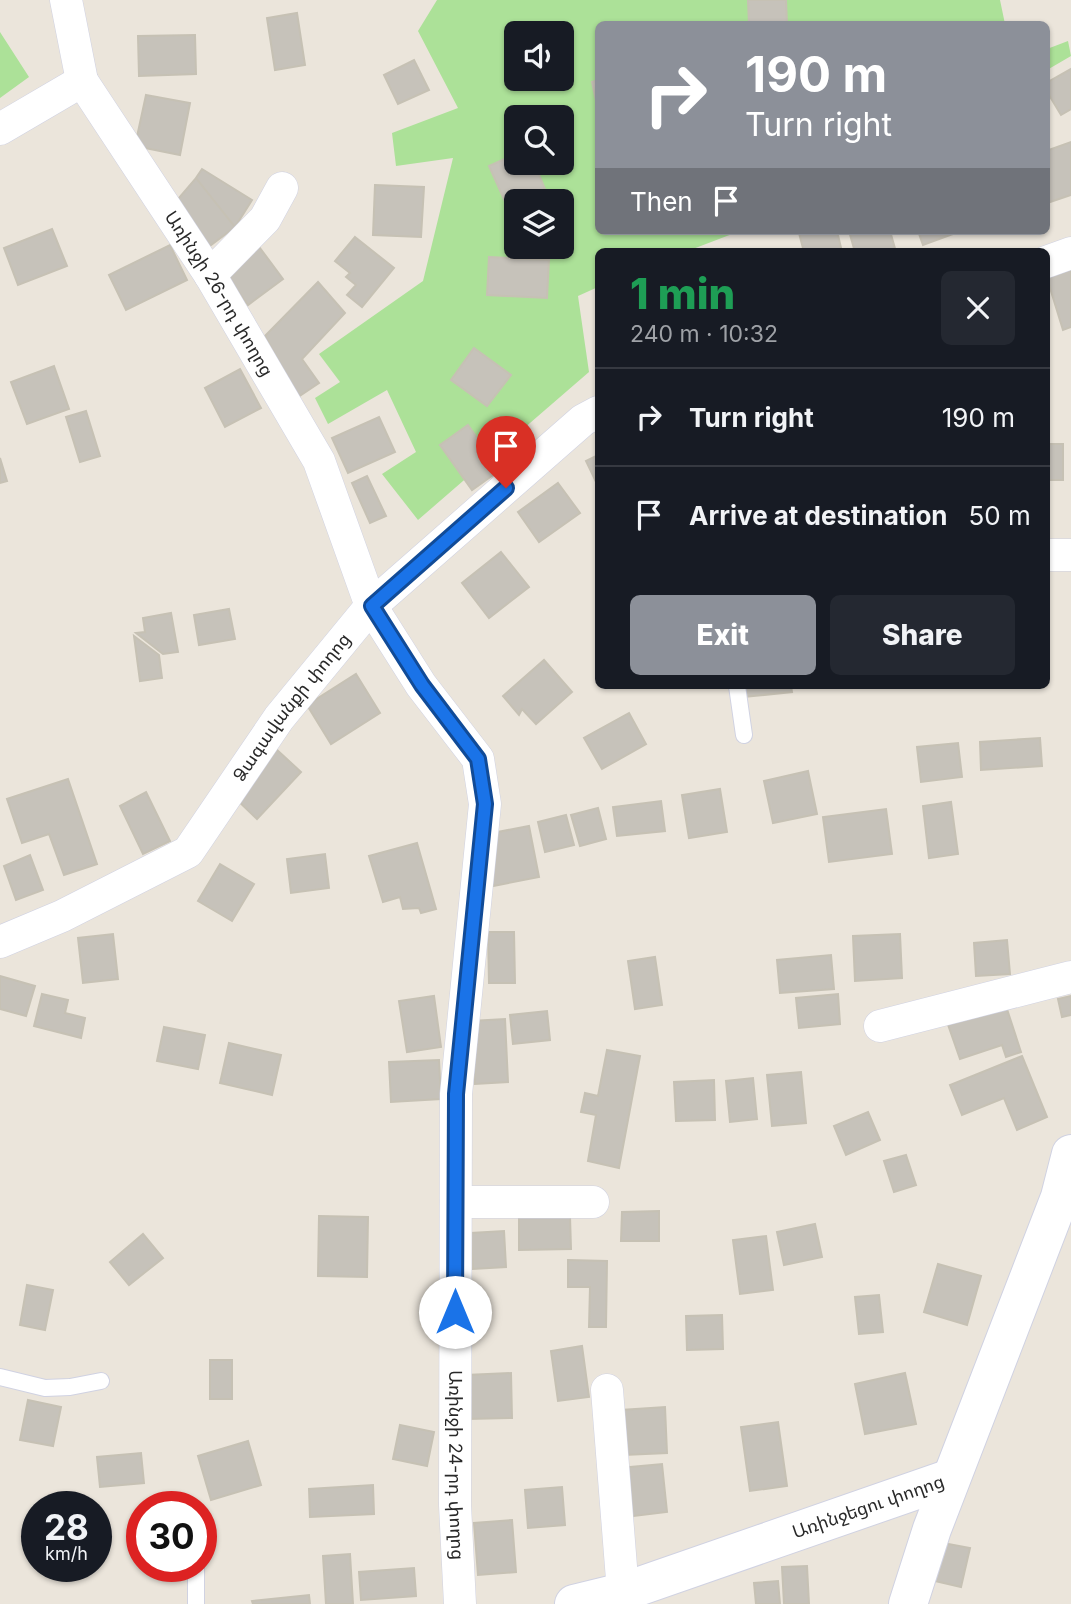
<!DOCTYPE html>
<html lang="en">
<head>
<meta charset="utf-8">
<style>
	:root { --surface:#171b24; --page:#242831; --text:#f1f3f6; --muted:#9ea1a6; --line:#363941; --accent:#8c9099 }
	body { margin:0; font-family:Inter,"Noto Sans Armenian",sans-serif; background:var(--page); color:var(--text); height:100vh; display:flex; flex-direction:column; font-size:26px; white-space:nowrap }
	* { box-sizing:border-box; margin:0 }
	p { font-size:23px; color:var(--muted) }
	.icon { flex:none; width:38px; height:38px; fill:none; stroke:currentColor; stroke-width:2; stroke-linecap:round; stroke-linejoin:round }
	.map { position:relative; flex:1; overflow:hidden }
	.panel { position:absolute; left:595px; top:248px; width:455px; height:441px; display:flex; flex-direction:column; background:var(--surface); border-radius:10px; box-shadow:0 2px 5px #0004 }
	.panel>* { flex:none }
	.hud { position:absolute; left:595px; top:21px; width:455px; height:214px; border-radius:10px; box-shadow:0 2px 5px #0004; background:#8c9099; color:#fff; overflow:hidden }
	.buttons { position:absolute; left:504px; top:21px; display:grid; gap:14px }
	.buttons a { display:grid; place-items:center; width:70px; height:70px; border-radius:10px; background:var(--surface); box-shadow:0 2px 5px #0004; font-size:35px }
	.speed { position:absolute; left:21px; top:1491px; display:flex; gap:14px; font-size:35px; font-weight:700; text-align:center }
	.speed>* { display:grid; place-content:center; width:91px; height:91px; border-radius:50%; background:var(--surface); box-shadow:0 2px 5px #0004; line-height:1 }
	.speed small { font-size:18px; font-weight:400 }
	.speed .limit { border:10px solid #d22; background:#fff; color:#111 }
	.pin { position:absolute; display:grid; place-items:center; width:60px; height:60px; color:#fff; margin:-72px -30px; border-radius:50% 50% 50% 0; rotate:-45deg; box-shadow:0 0 7px #0007 }
	.pin .icon { rotate:45deg }
	.me { position:absolute; width:77px; margin:-38px; rotate:0deg; stroke-linejoin:round; filter:drop-shadow(0 0 5px #0008) }
	.turn { display:flex; align-items:center; gap:24px; height:147px; padding:0 35px; font-size:32px }
	.turn .icon { width:91px; height:91px; stroke-width:2.5 }
	.turn b { display:block; font-size:49px; line-height:60px }
	.then { display:flex; align-items:center; height:66px; padding:0 35px; background:#0003; gap:14px; font-size:26px }
	.round { display:grid; place-items:center; flex:none; width:74px; height:74px; border-radius:10px; background:var(--page) }
	.overview { display:flex; align-items:center; justify-content:space-between; height:119px; padding:0 35px }
	h1 { font-size:42px; font-weight:800; line-height:52px; color:#1e9e55 }
	.primary-button { display:flex; gap:14px; margin-top:auto; padding:14px 35px }
	.primary-button a { flex:1; height:80px; border-radius:10px; background:var(--accent); color:#fff; font-size:28px; font-weight:800; line-height:80px; text-align:center }
	.primary-button a+a { background:var(--page); color:var(--text) }
	ul { padding:0; list-style:none }
	li { display:flex; align-items:center; gap:21px; height:98px; padding:0 35px; border-top:2px solid var(--line) }
	li div { flex:1 }
	li b { display:block; font-size:26px }
	li em { font-style:normal }
	.map>svg:first-child { display:block }
	.green { fill:#ace198; fill-rule:evenodd }
	.building { fill:#c6c2ba; stroke:#c6c1b4; stroke-width:2 }
	.lines { fill:none; stroke-linecap:round; stroke-linejoin:round }
	.lane-casing { stroke:#d0d2e2; stroke-width:18 }
	.street-casing { stroke:#d0d2e2; stroke-width:33 }
	.secondary-casing { stroke:#d0d2e2; stroke-width:40 }
	.lane { stroke:#fff; stroke-width:16 }
	.street { stroke:#fff; stroke-width:32 }
	.secondary { stroke:#fff; stroke-width:38 }
	.route-casing { stroke:#114b97; stroke-width:18 }
	.route { stroke:#1a73e8; stroke-width:12 }
	.labels { text-anchor:middle; stroke-width:6; stroke-linejoin:round; paint-order:stroke }
	.street-label { font-size:18px; fill:#292929; stroke:#fff }
</style>
</head>
<body>
<div class="map">
<svg width="1071" height="1604" viewBox="0 0 1071 1604">
	<rect width="100%" height="100%" fill="#ebe5db"/>
	<!-- green -->
	<path class="green" d="M437 0H1000L1005 24H598V231H740L685 252H598V287L578 296 589 372 418 520 382 474 416 452 387 390 328 424 315 398 340 382 319 354 423 281 453 158 396 166 392 133 458 108 418 31ZM516 33H562V79H516ZM516 117H562V163H516ZM516 201H562V247H516Z
		M0 32 29 77 0 98Z
		M1068 41 1071 56 1047 70V49Z"/>
	<!-- building -->
	<path class="building" d="M748 0H786L787 24H749Z
		M297 13 305 65 275 70 267 18Z
		M195 35 196 74 139 76 138 36Z
		M414 60 429 90 398 104 384 75Z
		M1071 69V109L1061 115 1046 90V83Z
		M598 80V110L592 82Z
		M146 95 190 103 180 155 135 146Z
		M1071 142V195L1047 203 1046 151Z
		M516 154V163H534L545 189 507 206 489 166Z
		M202 169 252 200 235 227 196 178Z
		M196 178 235 227 207 248 178 199Z
		M375 185 424 187 421 237 373 235Z
		M52 229 67 266 18 285 4 248Z
		M809 231H837L842 252H804L799 233Z
		M849 231H890L896 252H855Z
		M918 231H961L923 245Z
		M355 237 394 268 362 307 347 295 356 285 346 277 350 273 335 261Z
		M257 244 283 279 248 305 229 279Z
		M170 245 187 280 126 310 109 275Z
		M489 257 549 260 547 298 487 295Z
		M1071 268V327L1063 330 1046 275Z
		M318 282 345 313 302 359 319 383 298 397 265 336Z
		M474 348 511 375 487 406 451 380Z
		M54 366 69 409 27 424 11 382Z
		M240 369 261 408 225 427 205 388Z
		M86 411 100 456 80 462 66 417Z
		M379 417 395 452 348 473 332 438Z
		M468 425 500 470 472 490 440 445Z
		M1046 444H1063V480H1046Z
		M598 455V486L586 461Z
		M0 458 7 481 0 483Z
		M367 476 386 516 370 523 352 483Z
		M558 483 580 513 539 542 518 512Z
		M501 552 529 587 489 618 462 583Z
		M229 609 235 639 199 645 194 615Z
		M171 613 178 652 163 654 136 633 145 632 143 618Z
		M134 636 159 655 162 678 140 681Z
		M544 660 572 692 536 724 522 709 519 715 503 696Z
		M356 674 380 713 331 744 307 705Z
		M743 686H791L792 692 744 697Z
		M629 713 646 744 602 769 584 738Z
		M1040 738 1042 766 981 770 980 742Z
		M958 743 962 777 921 782 917 747Z
		M276 749 301 772 257 819 232 795Z
		M808 771 817 814 773 823 764 781Z
		M68 779 97 864 64 875 49 834 22 843 7 799Z
		M720 789 727 832 689 838 682 795Z
		M146 792 170 841 143 854 120 806Z
		M661 801 665 831 617 836 613 807Z
		M951 802 958 854 929 858 923 806Z
		M598 808 606 839 580 846 571 815Z
		M886 809 892 854 829 862 823 817Z
		M566 815 574 845 545 852 538 822Z
		M529 826 539 877 493 886 482 835Z
		M417 843 436 909 421 913 419 908 403 909 400 897 383 902 369 856Z
		M325 854 329 888 291 893 287 859Z
		M30 855 43 890 16 900 4 866Z
		M220 864 254 884 232 921 198 901Z
		M488 932H514L515 983H489Z
		M113 934 118 979 83 983 78 938Z
		M900 934 902 978 855 981 853 936Z
		M1007 940 1010 974 976 976 974 943Z
		M831 955 834 989 780 993 777 960Z
		M655 957 662 1005 635 1009 628 961Z
		M0 976 35 986 26 1016 0 1009Z
		M42 994 68 1000 65 1013 85 1018 81 1038 34 1026Z
		M838 994 840 1024 799 1028 796 998Z
		M434 996 441 1047 407 1052 399 1001Z
		M1071 996V1015L1062 1017 1058 999Z
		M1004 1000 1021 1052 1006 1057 1002 1045 960 1059 946 1019Z
		M547 1011 550 1040 513 1044 510 1015Z
		M505 1019 508 1082 475 1084 471 1021Z
		M164 1027 205 1035 198 1069 157 1061Z
		M229 1043 281 1055 272 1095 220 1083Z
		M607 1050 640 1056 619 1168 588 1161 596 1115 581 1112 585 1093 598 1096Z
		M1022 1056 1047 1117 1017 1130 1004 1098 962 1115 950 1085Z
		M439 1060 441 1099 391 1102 389 1062Z
		M801 1072 806 1123 772 1126 767 1075Z
		M753 1078 757 1119 730 1122 726 1081Z
		M714 1080 715 1120 676 1121 674 1082Z
		M868 1112 880 1140 846 1155 834 1126Z
		M906 1155 916 1185 894 1192 884 1161Z
		M659 1211V1241H621L622 1212Z
		M319 1216 368 1217 367 1277 318 1276Z
		M570 1216 571 1249 519 1250V1217Z
		M815 1224 822 1257 784 1265 777 1232Z
		M504 1231 506 1267 473 1269 471 1233Z
		M143 1234 163 1258 129 1285 110 1262Z
		M766 1236 773 1290 740 1294 733 1240Z
		M568 1260 607 1261 606 1327H589L590 1287H568Z
		M938 1264 981 1276 967 1325 924 1312Z
		M27 1285 53 1290 45 1330 20 1325Z
		M879 1295 883 1332 859 1334 855 1297Z
		M722 1315 723 1349 687 1350 686 1316Z
		M582 1346 589 1397 558 1401 551 1351Z
		M210 1360H232V1399H210Z
		M511 1373 512 1418 468 1419 466 1375Z
		M905 1373 916 1424 865 1434 855 1384Z
		M28 1400 61 1407 53 1446 20 1440Z
		M665 1407 667 1453 624 1455 621 1410Z
		M778 1422 787 1486 750 1491 741 1427Z
		M400 1425 434 1432 427 1466 393 1459Z
		M248 1441 261 1485 211 1500 198 1456Z
		M141 1453 144 1483 100 1487 97 1457Z
		M662 1464 667 1512 626 1517 620 1468Z
		M373 1485 374 1514 310 1517 309 1489Z
		M562 1487 565 1525 528 1528 525 1490Z
		M512 1520 516 1572 478 1575 474 1523Z
		M943 1543 970 1548 961 1587 935 1581Z
		M350 1554 353 1604H326L323 1556Z
		M807 1566 809 1604H784L782 1567Z
		M414 1568 416 1596 361 1600 359 1572Z
		M778 1581 780 1604H756L754 1583Z
		M309 1595 310 1604H253L252 1601Z"/>
	<g class="lines">
		<!-- lane casing -->
		<g class="lane-casing">
			<path id="lane" d="M737 686 744 735
				M0 1377 45 1388 70 1387 101 1381
				M196 1604V1566"/>
		</g>
		<!-- street casing -->
		<g class="street-casing">
			<g id="street">
				<path d="M66 0 82 81"/>
				<path id="s1" d="M0 129 82 81 210 275 319 461 371 606 421 685 478 759 485 804 456 1094 455 1505 460 1604"/>
				<path d="M1046 262 1071 253"/>
				<path d="M210 275 265 219 282 188"/>
				<path d="M1046 555H1071"/>
				<path id="s2" d="M0 942 62 916 188 852 279 718 371 606 583 420 598 412"/>
				<path d="M880 1026 1071 977"/>
				<path d="M456 1202H593"/>
				<path d="M607 1390 623 1592"/>
			</g>
		</g>
		<!-- secondary casing -->
		<g class="secondary-casing">
			<g id="secondary">
				<path id="s3" d="M574 1604 623 1592 951 1478"/>
				<path d="M908 1604 932 1529 1060 1197 1071 1154"/>
			</g>
		</g>
		<!-- lane -->
		<use href="#lane" class="lane"/>
		<!-- street -->
		<use href="#street" class="street"/>
		<!-- secondary -->
		<use href="#secondary" class="secondary"/>
	</g>
	<g class="lines">
		<!-- route casing -->
		<g class="route-casing">
			<path id="route" d="M455 1312 456 1094 485 804 478 759 422 685 372 606 506 488"/>
		</g>
		<!-- route -->
		<use href="#route" class="route"/>
	</g>
	<g class="labels">
		<!-- street labels -->
		<g class="street-label">
			<text dy="6" stroke="none"><textPath href="#s1" startOffset="348">Առինջի 26-րդ փողոց</textPath></text>
			<text dy="6" stroke="none"><textPath href="#s2" startOffset="387">Ձագավանքի փողոց</textPath></text>
			<text dy="6" stroke="none"><textPath href="#s1" startOffset="1592">Առինջի 24-րդ փողոց</textPath></text>
			<text dy="6" stroke="none"><textPath href="#s3" startOffset="310">Առինջեցու փողոց</textPath></text>
		</g>
	</g>
</svg>
<div class="buttons">
<a><svg class="icon" aria-label="sound" viewBox="0 0 24 24"><path d="M4 9h4l5-4v14l-5-4H4zM17 9q2 3 0 6"/></svg></a>
<a><svg class="icon" aria-label="search" viewBox="0 0 24 24"><circle cx="10" cy="10" r="6"/><path d="M15 15l6 6"/></svg></a>
<a><svg class="icon" aria-label="layers" viewBox="0 0 24 24"><path d="M12 4l9 5-9 5-9-5zM3 14l9 5 9-5"/></svg></a>
</div>
<div class="speed"><div>28<small>km/h</small></div><div class="limit">30</div></div>
<div class="pin" style="left:506px;top:488px;background:#d93025"><svg class="icon" aria-label="arrive" viewBox="0 0 24 24"><path d="M6 21V4h12l-3 4 3 4H6"/></svg></div>
<svg class="me" style="left:455px;top:1312px" viewBox="-20 -20 40 40"><circle r="19" fill="#fff"/><path d="M0-13L10 11 0 6-10 11z" fill="#1a73e8"/></svg>
<div class="hud">
<div class="turn"><svg class="icon" aria-label="right" viewBox="0 0 24 24"><path d="M7 20v-9h11M14 6l5 5-5 5"/></svg><div><b>190 m</b>Turn right</div></div>
<div class="then">Then<svg class="icon" aria-label="arrive" viewBox="0 0 24 24"><path d="M6 21V4h12l-3 4 3 4H6"/></svg></div>
</div>
<section class="panel">
<div class="overview"><div><h1>1 min</h1><p>240 m · 10:32</p></div><a class="round"><svg class="icon" aria-label="close" viewBox="0 0 24 24"><path d="M6 6l12 12M18 6L6 18"/></svg></a></div>
<ul>
<li><svg class="icon" aria-label="right" viewBox="0 0 24 24"><path d="M7 20v-9h11M14 6l5 5-5 5"/></svg><div><b>Turn right</b></div><em>190 m</em></li>
<li><svg class="icon" aria-label="arrive" viewBox="0 0 24 24"><path d="M6 21V4h12l-3 4 3 4H6"/></svg><div><b>Arrive at destination</b></div><em>50 m</em></li>
</ul>
<div class="primary-button"><a>Exit</a><a>Share</a></div>
</section>
</div>
</body>
</html>
